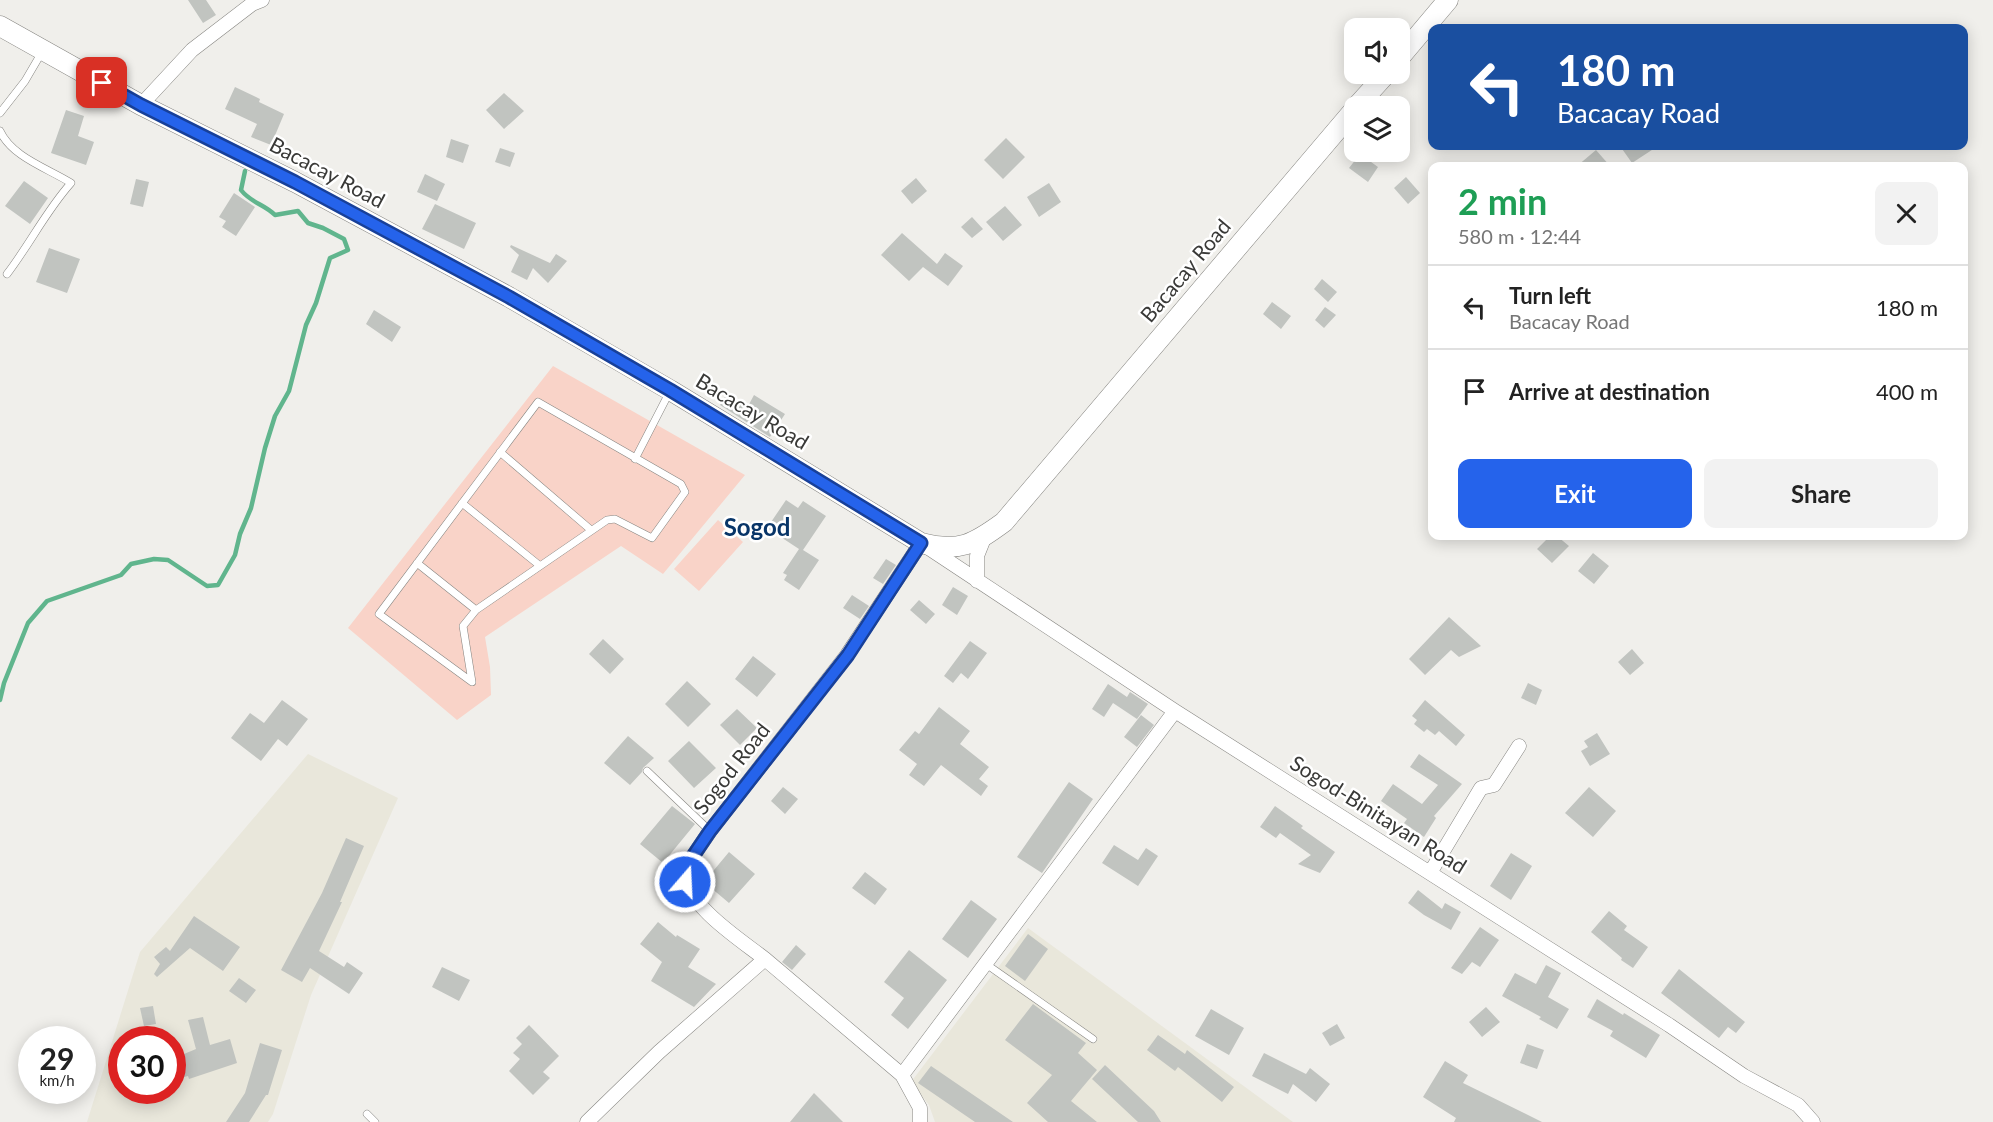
<!DOCTYPE html>
<html lang="en">
<head>
<meta charset="utf-8">
<style>
	:root { --surface:#fff; --page:#f2f2f2; --text:#222; --muted:#767676; --line:#e0e0e0; --accent:#2563eb }
	body { margin:0; font-family:Lato,sans-serif; background:var(--page); color:var(--text); height:100vh; display:flex; flex-direction:column; font-size:22px; white-space:nowrap }
	* { box-sizing:border-box; margin:0 }
	p { font-size:20px; color:var(--muted) }
	.icon { flex:none; width:33px; height:33px; fill:none; stroke:currentColor; stroke-width:2; stroke-linecap:round; stroke-linejoin:round }
	.map { position:relative; flex:1; overflow:hidden }
	.drawer { position:absolute; left:1428px; top:162px; width:540px; height:378px; display:flex; flex-direction:column; background:var(--surface); border-radius:12px; box-shadow:0 3px 15px #0003 }
	.drawer>* { flex:none }
	.top-card { position:absolute; left:1428px; top:24px; width:540px; height:126px; border-radius:12px; box-shadow:0 3px 15px #0003; background:#1a4fa0; color:#fff; overflow:hidden }
	.tools { position:absolute; left:1344px; top:18px; display:grid; gap:12px }
	.tools a { display:grid; place-items:center; width:66px; height:66px; border-radius:12px; background:var(--surface); box-shadow:0 3px 15px #0003; font-size:30px }
	.speed { position:absolute; left:18px; top:1026px; display:flex; gap:12px; font-size:30px; font-weight:700; text-align:center }
	.speed>* { display:grid; place-content:center; width:78px; height:78px; border-radius:50%; background:var(--surface); box-shadow:0 3px 15px #0003; line-height:1 }
	.speed small { font-size:15px; font-weight:400 }
	.speed .limit { border:9px solid #d22; background:#fff; color:#111 }
	.pin { position:absolute; display:grid; place-items:center; width:51px; height:51px; color:#fff; margin:-26px; border-radius:12px; box-shadow:0 3px 9px #0006 }
	.me { position:absolute; width:66px; margin:-33px; rotate:19deg; stroke-linejoin:round; filter:drop-shadow(0 0 4px #0008) }
	.turn { display:flex; align-items:center; gap:21px; height:126px; padding:0 30px; font-size:27px }
	.turn .icon { width:78px; height:78px; stroke-width:2.5 }
	.turn b { display:block; font-size:42px; line-height:51px }
	.round { display:grid; place-items:center; flex:none; width:63px; height:63px; border-radius:12px; background:var(--page) }
	.headline { display:flex; align-items:center; justify-content:space-between; height:102px; padding:0 30px }
	h1 { font-size:36px; font-weight:700; line-height:45px; color:#1e9e55 }
	.button { display:flex; gap:12px; margin-top:auto; padding:12px 30px }
	.button a { flex:1; height:69px; border-radius:12px; background:var(--accent); color:#fff; font-size:24px; font-weight:700; line-height:69px; text-align:center }
	.button a+a { background:var(--page); color:var(--text) }
	ul { padding:0; list-style:none }
	li { display:flex; align-items:center; gap:18px; height:84px; padding:0 30px; border-top:2px solid var(--line) }
	li div { flex:1 }
	li b { display:block; font-size:22px }
	li em { font-style:normal }
	.map>svg:first-child { display:block }
	.built { fill:#e9e7db; fill-rule:evenodd }
	.green { fill:#f9d3c8 }
	.lines { fill:none; stroke-linecap:round; stroke-linejoin:round }
	.stream { stroke:#60b58d; stroke-width:4.5 }
	.building { fill:#c1c4c0 }
	.lane-casing { stroke:#868581; stroke-width:8 }
	.street-casing { stroke:#868581; stroke-width:15 }
	.secondary-casing { stroke:#868581; stroke-width:21 }
	.lane { stroke:#fff; stroke-width:7 }
	.street { stroke:#fff; stroke-width:14 }
	.secondary { stroke:#fff; stroke-width:20 }
	.route-casing { stroke:#184099; stroke-width:15 }
	.route { stroke:#2563eb; stroke-width:10 }
	.labels { text-anchor:middle; stroke-width:5; stroke-linejoin:round; paint-order:stroke }
	.street-label { font-size:21px; fill:#393937; stroke:#fff }
	.quarter-label { font-size:24px; font-weight:bold; fill:#083568; stroke:#fff }
</style>
</head>
<body>
<div class="map">
<svg width="1993" height="1122" viewBox="0 0 1993 1122">
	<rect width="100%" height="100%" fill="#f0efeb"/>
	<!-- built -->
	<path class="built" d="M308 754 398 798 311 995 273 1114 268 1122H87L140 952ZM122 1040H172V1090H122Z
		M1028 928 1293 1122H935L929 1105 911 1082Z"/>
	<!-- green -->
	<path class="green" d="M553 366 745 475 663 574 621 546 485 637 490 667 491 695 457 720 348 628Z
		M718 520 743 542 699 591 674 569Z"/>
	<g class="lines">
		<!-- stream -->
		<path class="stream" d="M0 700 4 683 28 623 47 601 121 575 131 564 154 559 168 560 207 586 218 585 235 555 240 534 251 508 265 448 275 416 289 391 306 325 316 303 330 258 348 250 344 239 323 228 308 223 298 211 275 215C264 204 251 203 241 190L245 171"/>
	</g>
	<!-- building -->
	<path class="building" d="M188 0H206L216 15 203 23Z
		M235 87 260 99 259 102 284 114 271 145 251 137 257 124 225 109Z
		M504 93 524 111 504 129 486 110Z
		M66 110 84 116 78 136 94 142 86 165 51 153Z
		M1006 138 1025 157 1003 179 984 160Z
		M451 139 469 145 463 163 446 157Z
		M1620 146H1658L1632 163Z
		M500 148 515 153 510 167 495 162Z
		M1596 150 1610 166H1577Z
		M1360 154 1378 167 1368 182 1349 168Z
		M425 174 445 184 437 201 417 192Z
		M1406 177 1420 193 1408 204 1394 188Z
		M916 178 927 191 912 204 901 191Z
		M136 179 149 182 143 207 130 204Z
		M24 181 48 198 30 224 5 206Z
		M1049 183 1061 202 1039 217 1027 197Z
		M234 193 255 207 236 236 222 227 226 221 219 217Z
		M435 204 476 223 464 249 422 229Z
		M1005 206 1022 225 1003 241 986 222Z
		M972 217 983 229 972 238 961 227Z
		M902 233 937 264 945 253 963 266 948 286 923 267 909 281 881 255Z
		M511 245 550 263 556 254 567 261 548 283 533 268 527 280 511 272 519 255 510 247Z
		M49 248 80 259 67 293 36 282Z
		M1322 279 1337 292 1328 302 1314 289Z
		M1272 302 1291 316 1281 329 1263 314Z
		M1325 307 1336 315 1324 328 1315 320Z
		M374 310 401 327 392 342 366 324Z
		M726 395 747 408 754 395 785 414 770 437 720 405Z
		M786 500 798 508 803 501 826 516 803 550 819 560 799 590 784 580 787 575 783 573 799 549 767 528Z
		M1550 536H1557L1569 546 1552 563 1537 549Z
		M1593 553 1609 566 1594 584 1578 571Z
		M886 559 896 565 883 584 873 578Z
		M953 587 968 596 957 615 942 605Z
		M852 595 869 606 860 619 843 608Z
		M919 600 935 614 926 624 910 610Z
		M1449 617 1481 646 1459 657 1451 650 1425 675 1409 659Z
		M603 639 624 659 610 674 589 654Z
		M970 641 987 653 968 679 961 673 953 683 944 676Z
		M1632 649 1644 663 1630 675 1618 662Z
		M753 656 776 674 757 697 735 679Z
		M687 681 711 704 688 727 665 704Z
		M1528 683 1542 690 1536 705 1521 698Z
		M1108 684 1127 697 1130 692 1148 704 1137 719 1113 703 1104 717 1092 709Z
		M282 700 308 719 287 746 278 739 261 761 231 738 250 713 264 723Z
		M1425 700 1465 735 1456 746 1439 731 1435 735 1427 729 1424 732 1414 724 1417 720 1412 716Z
		M939 707 970 731 960 744 989 767 979 779 988 786 981 796 941 765 924 786 909 775 917 764 899 750 915 731 919 734Z
		M737 709 757 728 740 745 720 725Z
		M1141 715 1154 725 1137 747 1124 737Z
		M1597 733 1610 754 1590 766 1581 751 1588 747 1584 741Z
		M628 736 654 758 643 768 642 772 630 785 604 763Z
		M689 741 716 768 694 788 668 761Z
		M1419 754 1462 784 1434 816 1436 818 1424 837 1404 823 1407 819 1381 801 1393 784 1422 804 1438 785 1410 767Z
		M1069 782 1093 799 1042 873 1017 857Z
		M783 787 798 799 785 814 771 801Z
		M1589 787 1616 811 1593 837 1565 813Z
		M672 806 695 824 663 863 640 844Z
		M1275 806 1303 826 1301 828 1335 852 1320 873 1298 864 1311 855 1280 833 1276 838 1260 827Z
		M346 838 364 846 340 902H342L319 951 344 967 347 962 363 973 349 994 310 968 302 982 281 970 322 893Z
		M1114 845 1138 860 1146 848 1158 856 1138 886 1102 863Z
		M729 852 755 874 729 903 704 882Z
		M1511 853 1532 866 1511 900 1490 886Z
		M865 872 887 889 875 905 852 888Z
		M1418 890 1442 909 1445 903 1461 912 1451 930 1424 915 1408 903Z
		M971 900 997 919 968 958 942 939Z
		M1609 911 1627 926 1624 930 1648 947 1633 968 1621 960 1622 958 1591 932Z
		M194 916 240 947 223 971 190 948 157 977 154 974 160 964 154 957 166 947 170 951Z
		M658 922 676 937 677 935 700 949 688 967 716 984 694 1007 651 981 662 962 640 944Z
		M1480 927 1499 940 1480 967 1472 962 1462 974 1451 968Z
		M1028 934 1048 949 1025 981 1005 966Z
		M796 945 806 954 792 970 782 962Z
		M909 950 947 980 908 1029 891 1015 904 998 884 982Z
		M1546 965 1561 973 1548 997 1569 1009 1557 1029 1539 1019 1541 1017 1502 996 1515 973 1536 984Z
		M442 967 470 980 459 1001 432 987Z
		M1679 969 1745 1022 1736 1033 1728 1027 1719 1038 1661 993Z
		M239 978 256 990 246 1003 229 991Z
		M1597 999 1623 1015 1624 1013 1660 1035 1646 1058 1610 1036 1613 1031 1587 1017Z
		M1033 1004 1086 1043 1078 1053 1097 1070 1071 1101 1097 1122H1048L1027 1103 1052 1075 1005 1040Z
		M153 1006 156 1024 144 1026 140 1008Z
		M1486 1007 1500 1022 1482 1037 1469 1022Z
		M1211 1009 1244 1028 1229 1055 1195 1036Z
		M203 1017 210 1045 230 1039 237 1063 189 1079 188 1076 172 1080V1059L196 1049 188 1020Z
		M1337 1024 1345 1038 1330 1046 1322 1033Z
		M529 1025 559 1056 543 1072 550 1078 533 1095 509 1071 520 1059 513 1053 522 1044 516 1038Z
		M1158 1035 1185 1054 1187 1050 1234 1087 1222 1102 1178 1067 1175 1071 1147 1050Z
		M260 1043 282 1050 268 1095H266L249 1122H226L245 1093Z
		M1527 1044 1544 1050 1537 1069 1520 1063Z
		M1264 1053 1306 1074 1310 1068 1330 1084 1316 1102 1293 1084 1288 1094 1252 1076Z
		M1445 1061 1468 1075 1463 1083 1542 1122H1454L1456 1118 1423 1097Z
		M1105 1065 1154 1111 1161 1122H1138L1092 1079Z
		M931 1066 1013 1122H975L918 1083Z
		M814 1093 843 1122H790Z"/>
	<g class="lines">
		<!-- lane casing -->
		<g class="lane-casing">
			<path id="lane" d="M0 113 25 81 42 52
				M0 131C12 157 47 168 71 183 46 211 30 244 7 274
				M538 402 681 484 685 492 652 538 615 519 607 520 476 610 463 626 472 682 379 614Z
				M500 452 591 530
				M635 459 669 393
				M462 503 539 565
				M417 563 476 610
				M647 771 710 831
				M986 964 1093 1039
				M367 1114 375 1122"/>
		</g>
		<!-- street casing -->
		<g class="street-casing">
			<path id="street" d="M141 105 192 50 252 4 262 0
				M977 581V556L985 536
				M1430 873 1481 788 1494 785 1519 746
				M765 959 902 1075 920 1108V1122
				M902 1075 1175 711
				M587 1122 659 1052 765 959C738 938 687 906 683 871L710 831 847 655 921 543 1175 711 1669 1025 1744 1076 1798 1105 1813 1122"/>
		</g>
		<!-- secondary casing -->
		<g class="secondary-casing">
			<path id="secondary" d="M0 26 141 105 295 182 509 297 670 390 921 543C959 553 974 544 1004 522L1354 110
				M1400 57 1448 0
				M1357 106 1386 74"/>
		</g>
		<!-- lane -->
		<use href="#lane" class="lane"/>
		<!-- street -->
		<use href="#street" class="street"/>
		<!-- secondary -->
		<use href="#secondary" class="secondary"/>
	</g>
	<g class="lines">
		<!-- route casing -->
		<g class="route-casing">
			<path id="route" d="M102 83 141 105 295 182 509 297 670 390 921 543 848 655 710 831 683 871 685 882"/>
		</g>
		<!-- route -->
		<use href="#route" class="route"/>
	</g>
	<g class="labels">
		<!-- street labels -->
		<g class="street-label">
			<text transform="translate(327 173) rotate(28)" y="7">Bacacay Road</text>
			<text transform="translate(1186 271) rotate(-50)" y="7">Bacacay Road</text>
			<text transform="translate(752 412) rotate(31)" y="7">Bacacay Road</text>
			<text transform="translate(732 769) rotate(-52)" y="7">Sogod Road</text>
			<text transform="translate(1378 815) rotate(32)" y="7">Sogod-Binitayan Road</text>
		</g>
		<!-- quarter labels -->
		<g class="quarter-label">
			<text x="757" y="536">Sogod</text>
		</g>
	</g>
</svg>
<div class="tools">
<a><svg class="icon" aria-label="sound" viewBox="0 0 24 24"><path d="M4 9h4l5-4v14l-5-4H4zM17 9q2 3 0 6"/></svg></a>
<a><svg class="icon" aria-label="layers" viewBox="0 0 24 24"><path d="M12 4l9 5-9 5-9-5zM3 14l9 5 9-5"/></svg></a>
</div>
<div class="speed"><div>29<small>km/h</small></div><div class="limit">30</div></div>
<div class="pin" style="left:102px;top:83px;background:#d93025"><svg class="icon" aria-label="arrive" viewBox="0 0 24 24"><path d="M6 21V4h12l-3 4 3 4H6"/></svg></div>
<svg class="me" style="left:685px;top:882px" viewBox="-20 -20 40 40"><circle r="17" fill="#2563eb" stroke="#fff" stroke-width="3"/><path d="M0-11L8 9 0 5-8 9z" fill="#fff"/></svg>
<div class="top-card">
<div class="turn"><svg class="icon" aria-label="left" viewBox="0 0 24 24"><path d="M17 20v-9H6M10 6l-5 5 5 5"/></svg><div><b>180 m</b>Bacacay Road</div></div>
</div>
<section class="drawer">
<div class="headline"><div><h1>2 min</h1><p>580 m · 12:44</p></div><a class="round"><svg class="icon" aria-label="close" viewBox="0 0 24 24"><path d="M6 6l12 12M18 6L6 18"/></svg></a></div>
<ul>
<li><svg class="icon" aria-label="left" viewBox="0 0 24 24"><path d="M17 20v-9H6M10 6l-5 5 5 5"/></svg><div><b>Turn left</b><p>Bacacay Road</p></div><em>180 m</em></li>
<li><svg class="icon" aria-label="arrive" viewBox="0 0 24 24"><path d="M6 21V4h12l-3 4 3 4H6"/></svg><div><b>Arrive at destination</b></div><em>400 m</em></li>
</ul>
<div class="button"><a>Exit</a><a>Share</a></div>
</section>
</div>
</body>
</html>
